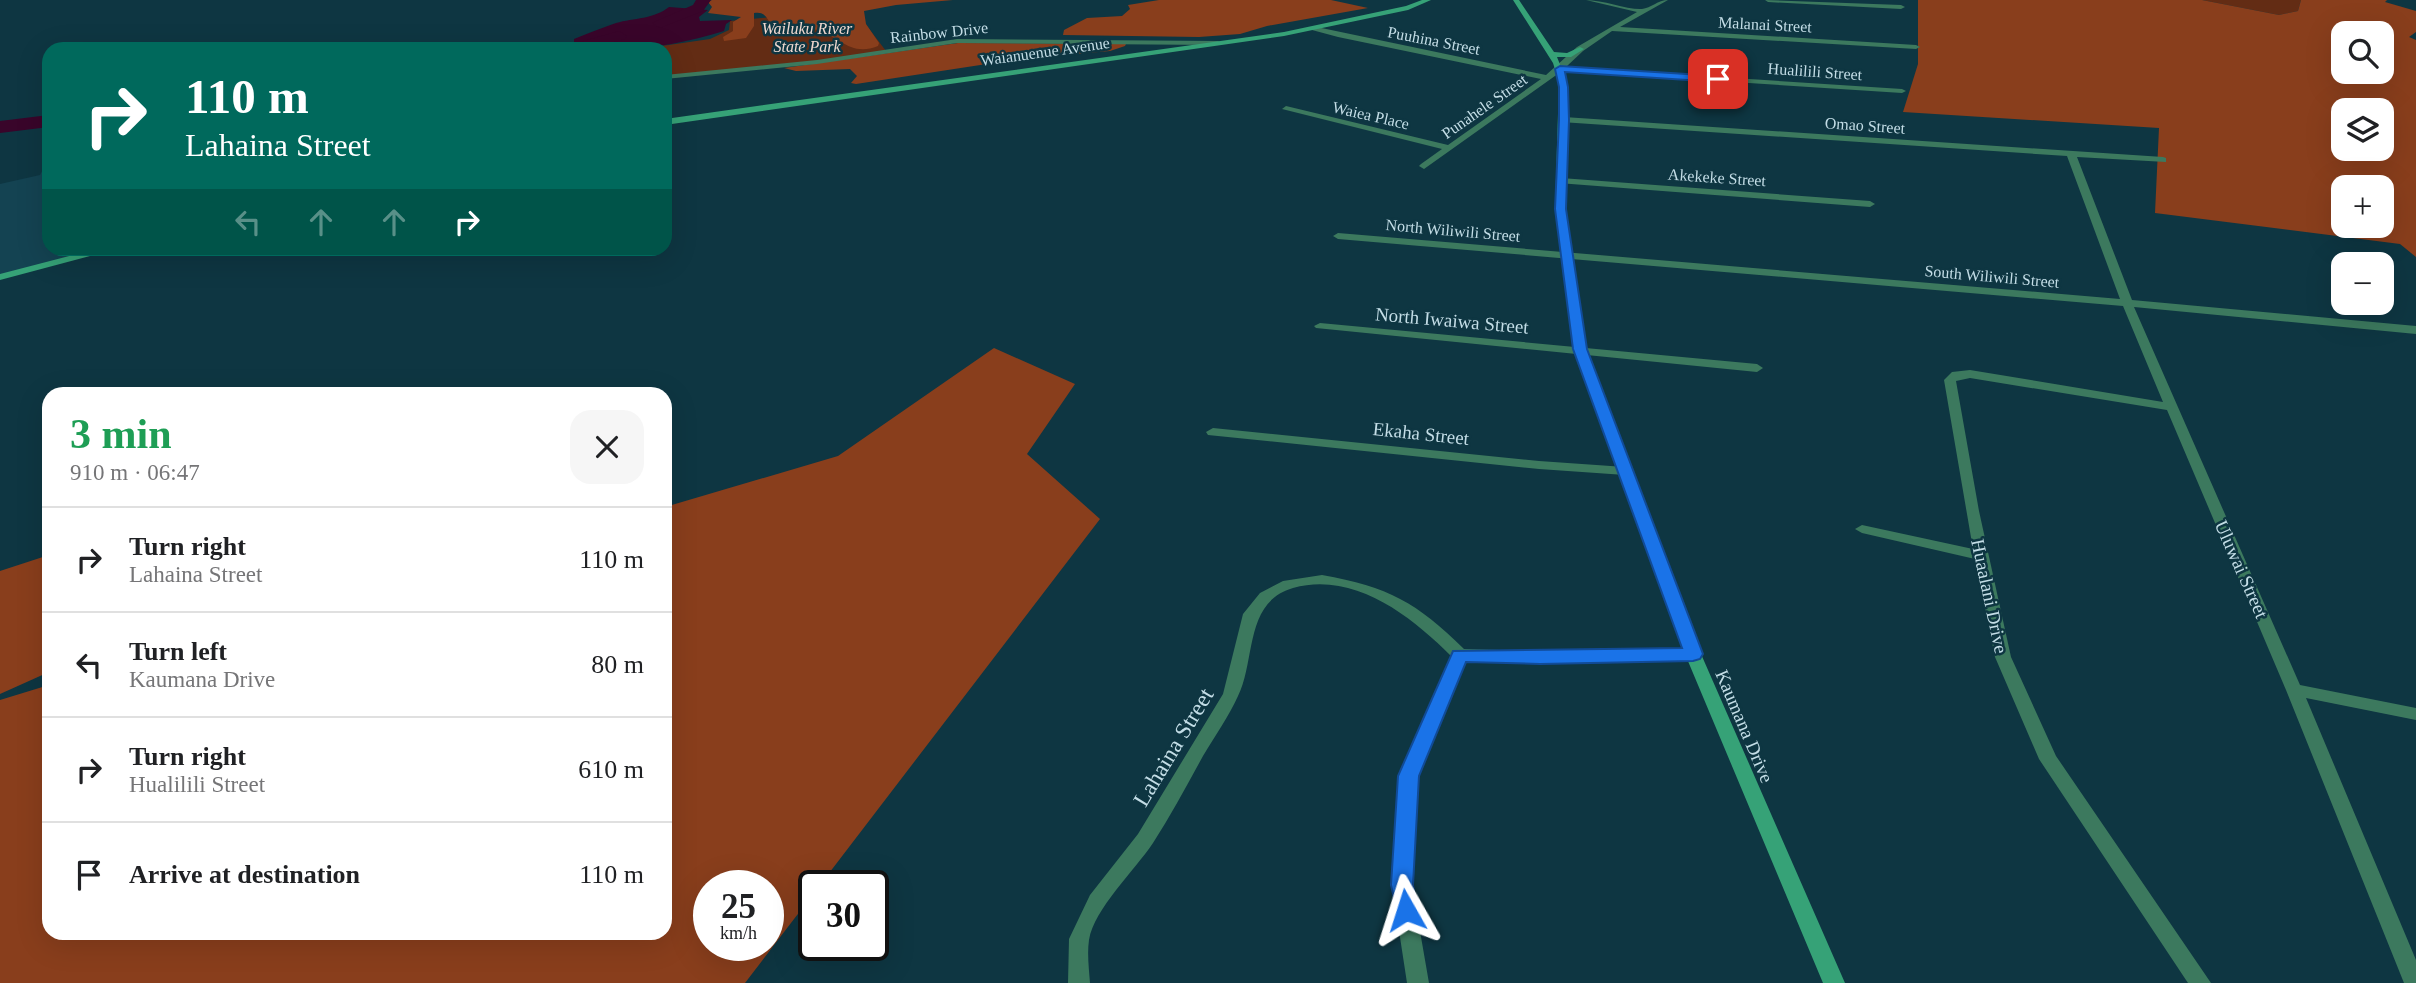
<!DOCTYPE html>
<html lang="en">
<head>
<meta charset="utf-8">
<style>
	:root { --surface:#fff; --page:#f6f6f6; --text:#202124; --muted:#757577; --line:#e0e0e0 }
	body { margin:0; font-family:"Times New Roman",serif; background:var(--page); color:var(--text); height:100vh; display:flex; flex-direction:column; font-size:26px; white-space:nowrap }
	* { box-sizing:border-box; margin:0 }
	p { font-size:23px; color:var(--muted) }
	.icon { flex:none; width:38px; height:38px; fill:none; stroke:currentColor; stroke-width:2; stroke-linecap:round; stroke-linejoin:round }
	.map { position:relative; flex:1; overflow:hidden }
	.sheet { position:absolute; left:42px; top:387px; width:630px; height:553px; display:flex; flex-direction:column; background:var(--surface); border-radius:21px; box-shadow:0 7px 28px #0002 }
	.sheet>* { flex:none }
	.hud { position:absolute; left:42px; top:42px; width:630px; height:214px; border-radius:21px; box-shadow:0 7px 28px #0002; background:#00695c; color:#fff; overflow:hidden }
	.tools { position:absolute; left:2331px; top:21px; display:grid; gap:14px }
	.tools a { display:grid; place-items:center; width:63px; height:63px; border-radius:14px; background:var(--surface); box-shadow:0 7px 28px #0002; font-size:35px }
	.speed { position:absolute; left:693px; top:870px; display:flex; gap:14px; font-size:35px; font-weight:700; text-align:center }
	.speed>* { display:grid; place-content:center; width:91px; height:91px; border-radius:50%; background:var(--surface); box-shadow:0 7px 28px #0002; line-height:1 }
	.speed small { font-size:18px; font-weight:400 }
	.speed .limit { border:4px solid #111; border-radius:10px; background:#fff; color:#111 }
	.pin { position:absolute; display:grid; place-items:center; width:60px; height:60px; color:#fff; margin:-30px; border-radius:14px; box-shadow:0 4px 10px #0006 }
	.me { position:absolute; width:77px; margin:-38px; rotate:354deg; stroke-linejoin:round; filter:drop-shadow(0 0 5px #0008) }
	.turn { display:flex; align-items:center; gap:24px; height:147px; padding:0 28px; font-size:32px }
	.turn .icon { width:91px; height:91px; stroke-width:2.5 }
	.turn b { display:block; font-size:49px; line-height:60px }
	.lanes { display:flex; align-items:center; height:66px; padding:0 28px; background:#0003; justify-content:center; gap:35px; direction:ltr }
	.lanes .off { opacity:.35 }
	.round { display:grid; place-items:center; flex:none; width:74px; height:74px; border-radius:21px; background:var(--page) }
	.overview { display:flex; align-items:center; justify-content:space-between; height:119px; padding:0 28px }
	h1 { font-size:42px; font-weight:800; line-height:52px; color:#1e9e55 }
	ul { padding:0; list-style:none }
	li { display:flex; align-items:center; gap:21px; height:105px; padding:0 28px; border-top:2px solid var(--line) }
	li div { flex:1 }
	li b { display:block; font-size:26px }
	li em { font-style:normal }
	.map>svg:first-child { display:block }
	.built { fill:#144352 }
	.green { fill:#632c14 }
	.forest { fill:#893e1c; fill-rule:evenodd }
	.water { fill:#39052a }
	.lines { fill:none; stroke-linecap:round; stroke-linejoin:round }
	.river { fill:#39052a; fill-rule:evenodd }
	.street { fill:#3c795e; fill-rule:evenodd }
	.secondary { fill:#36a277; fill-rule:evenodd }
	.route { fill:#1a73e8; stroke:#114b97; stroke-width:2 }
	.labels { text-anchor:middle; stroke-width:5; stroke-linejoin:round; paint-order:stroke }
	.far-street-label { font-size:16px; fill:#c3dde6; stroke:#0e3642 }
	.far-park-label { font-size:16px; font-style:italic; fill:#f0d9d0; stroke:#0e3642 }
	.street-label { font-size:19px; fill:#c3dde6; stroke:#0e3642 }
	.near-street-label { font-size:23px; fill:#c3dde6; stroke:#0e3642 }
</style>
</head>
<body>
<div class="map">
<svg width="2416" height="983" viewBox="0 0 2416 983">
	<rect width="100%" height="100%" fill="#0e3642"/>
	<!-- built -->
	<path class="built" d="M47 162 49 248 104 249 0 275V184L40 175Z"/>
	<!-- green -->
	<path class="green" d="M2202 0H2301L2298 11 2279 15Z
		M854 9 886 51 815 61 665 76V49H641L710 39 729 30 730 21Z"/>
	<!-- forest -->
	<path class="forest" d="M712 0H953L896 5 864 11 866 24 879 43 878 46C851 57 840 37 817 30 803 25 787 26 773 26 766 19 766 11 754 13V26L746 38 724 41 723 37 733 31V22L741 17 708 13 712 7 708 2Z
		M1159 0H1331L1368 8 1267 26 1240 34 1199 37 1063 35 1064 30 1087 18 1122 16 1130 9 1128 5Z
		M1918 0H2202L2279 15 2298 11 2301 0H2387L2385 2 2416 11V32L2409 37 2416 40V257L2400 244 2155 213 2159 128 1903 112 1918 64ZM2343 33H2382V72H2343ZM2343 110H2382V149H2343ZM2343 187H2382V226H2343Z
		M958 43 1126 44 1125 46 1110 51 1027 58 856 84 851 83 857 76 850 69 796 71 784 68Z
		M994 348 1075 384 1027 454 1100 519 820 885 814 886V893L745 983H0V700L49 685V933H665V507L838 456ZM709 886H768V945H709Z
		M49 555V672L0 694V571Z"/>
	<!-- water -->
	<path class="water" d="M669 7 708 10 699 17 700 21 732 20 726 24 724 31C676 46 623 54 574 45V39C587 34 601 28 616 23 634 18 654 19 669 7Z"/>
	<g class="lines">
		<!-- river -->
		<path class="river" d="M696 0H711L703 11 665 26 660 28 652 23 693 5Z
			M619 31 627 36 625 39 590 49H564L566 46Z
			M49 115V127L0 133V121Z"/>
		<!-- street -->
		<path class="street" d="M1586 0C1603 0 1628 10 1642 9 1651 8 1658 0 1668 0L1620 27 1916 45 1920 47 1916 49 1612 31 1583 51 1566 67 1902 89 1906 91 1902 93 1562 71 1424 169 1419 166 1421 164 1442 149 1282 109 1286 106 1448 145 1541 79 1338 37 1312 30V26L1546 75 1577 47 1637 12Z
			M1765 0 1901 5 1905 7 1901 9 1768 2Z
			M957 39 1218 41 1222 43 1218 45 957 43 817 64 665 79V75L817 60Z
			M1564 117 2163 157 2166 158V162L2077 157 2132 300 2416 326V334L2134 307 2300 685 2416 708V720L2306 698 2416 960V983H2404L2286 690 2167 410 1970 378 1956 381 1979 511 2011 657 2056 756 2211 983H2188L2039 759 1995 657 1975 559 1862 533 1855 529 1862 525 1973 549 1944 380 1952 372 1970 370 2163 402 2123 306 1338 239 1333 236 1338 233 2120 299 2067 156 1561 122V118Z
			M1561 178 1870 201 1875 204 1870 207 1558 183 1556 181Z
			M1320 323 1757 364 1763 368 1757 372 1316 328 1314 326Z
			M1213 428 1539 461 1625 467 1632 471 1625 475 1539 469 1208 435 1206 432Z
			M1322 575C1389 587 1416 602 1464 649L1540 651 1693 648 1699 650 1701 654 1699 658 1693 660 1540 663 1466 661 1417 776 1412 885 1429 983H1407L1392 885 1399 776 1451 656C1411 616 1354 571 1293 588 1244 602 1256 660 1238 696 1229 716 1215 736 1203 756 1187 785 1171 815 1153 843 1135 870 1094 909 1089 940 1087 954 1089 969 1090 983H1068L1069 939 1090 895 1138 834 1223 694 1243 614 1260 593 1283 581Z"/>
		<!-- secondary -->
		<path class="secondary" d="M1422 0H1431L1408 10 1284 36 665 125V119L1284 32 1406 6Z
			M1513 0H1519L1554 52 1567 53 1580 47 1584 49 1571 57H1557L1567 82 1565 209 1586 349 1701 654 1845 983H1823L1685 654 1574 349 1555 209 1559 82 1553 63Z
			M100 248H120L0 280V274Z"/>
	</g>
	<!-- route -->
	<path class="route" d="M1560 66 1718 76 1722 79 1718 82 1565 72 1568 87 1569 120 1566 209 1587 349 1703 654 1700 659 1693 661 1540 664 1466 662 1419 776 1413 885 1417 910 1414 916 1406 919 1398 916 1391 885 1398 776 1453 651 1682 648 1573 349 1555 209 1559 120V87L1555 69Z"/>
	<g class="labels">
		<!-- far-street labels -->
		<g class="far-street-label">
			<text transform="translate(1765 24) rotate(3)" y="6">Malanai Street</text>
			<text transform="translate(939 32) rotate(-6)" y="6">Rainbow Drive</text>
			<text transform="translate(1434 40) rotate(11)" y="6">Puuhina Street</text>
			<text transform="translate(1045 51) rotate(-8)" y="6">Waianuenue Avenue</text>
			<text transform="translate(1815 71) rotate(4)" y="6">Hualilili Street</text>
			<text transform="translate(1484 106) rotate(-35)" y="6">Punahele Street</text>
			<text transform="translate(1371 115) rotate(13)" y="6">Waiea Place</text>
			<text transform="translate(1865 125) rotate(4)" y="6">Omao Street</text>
			<text transform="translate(1717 177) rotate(4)" y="6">Akekeke Street</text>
			<text transform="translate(1453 230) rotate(5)" y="6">North Wiliwili Street</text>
			<text transform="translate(1992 276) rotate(5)" y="6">South Wiliwili Street</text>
		</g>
		<!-- far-park labels -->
		<g class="far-park-label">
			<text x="807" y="34">Wailuku River<tspan x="807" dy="18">State Park</tspan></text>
		</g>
		<!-- street labels -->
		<g class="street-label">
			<text transform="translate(1452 320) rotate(5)" y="7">North Iwaiwa Street</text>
			<text transform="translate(1421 433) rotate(6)" y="7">Ekaha Street</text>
			<text transform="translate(2242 569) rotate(66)" y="7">Uluwai Street</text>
			<text transform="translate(1990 596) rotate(78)" y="7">Huaalani Drive</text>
			<text transform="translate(1745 726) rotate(67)" y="7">Kaumana Drive</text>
		</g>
		<!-- near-street labels -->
		<g class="near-street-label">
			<text transform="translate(1173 747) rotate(-59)" y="8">Lahaina Street</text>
		</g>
	</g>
</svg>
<div class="tools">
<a><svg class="icon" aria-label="search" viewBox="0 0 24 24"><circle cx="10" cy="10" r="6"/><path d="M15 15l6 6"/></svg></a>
<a><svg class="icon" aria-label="layers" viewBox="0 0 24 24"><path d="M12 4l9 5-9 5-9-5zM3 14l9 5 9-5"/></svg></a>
<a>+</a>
<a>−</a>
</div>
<div class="speed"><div>25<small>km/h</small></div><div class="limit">30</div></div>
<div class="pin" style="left:1718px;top:79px;background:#d93025"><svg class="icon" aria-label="arrive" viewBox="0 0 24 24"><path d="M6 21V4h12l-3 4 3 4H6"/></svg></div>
<svg class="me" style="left:1406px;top:910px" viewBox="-20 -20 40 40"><path d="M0-17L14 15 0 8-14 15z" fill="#1a73e8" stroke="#fff" stroke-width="4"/></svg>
<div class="hud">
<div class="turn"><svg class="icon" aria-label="right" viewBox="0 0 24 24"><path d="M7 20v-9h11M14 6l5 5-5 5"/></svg><div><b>110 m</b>Lahaina Street</div></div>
<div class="lanes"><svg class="icon off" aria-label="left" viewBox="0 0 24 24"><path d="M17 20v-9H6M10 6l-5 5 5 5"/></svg><svg class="icon off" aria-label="ahead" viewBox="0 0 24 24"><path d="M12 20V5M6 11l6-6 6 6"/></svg><svg class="icon off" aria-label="ahead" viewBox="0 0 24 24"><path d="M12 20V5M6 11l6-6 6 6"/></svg><svg class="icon" aria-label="right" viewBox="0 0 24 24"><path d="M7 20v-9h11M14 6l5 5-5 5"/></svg></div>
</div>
<section class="sheet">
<div class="overview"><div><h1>3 min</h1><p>910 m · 06:47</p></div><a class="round"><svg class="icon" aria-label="close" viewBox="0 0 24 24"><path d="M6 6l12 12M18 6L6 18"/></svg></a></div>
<ul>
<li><svg class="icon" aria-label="right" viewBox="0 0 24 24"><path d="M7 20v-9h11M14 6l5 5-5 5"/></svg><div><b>Turn right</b><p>Lahaina Street</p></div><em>110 m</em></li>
<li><svg class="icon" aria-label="left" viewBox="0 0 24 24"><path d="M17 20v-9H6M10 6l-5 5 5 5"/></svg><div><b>Turn left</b><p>Kaumana Drive</p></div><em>80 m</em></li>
<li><svg class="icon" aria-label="right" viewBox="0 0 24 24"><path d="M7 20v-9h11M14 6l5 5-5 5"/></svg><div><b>Turn right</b><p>Hualilili Street</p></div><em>610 m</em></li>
<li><svg class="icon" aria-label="arrive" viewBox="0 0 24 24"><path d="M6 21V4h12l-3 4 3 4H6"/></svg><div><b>Arrive at destination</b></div><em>110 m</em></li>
</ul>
</section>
</div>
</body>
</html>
